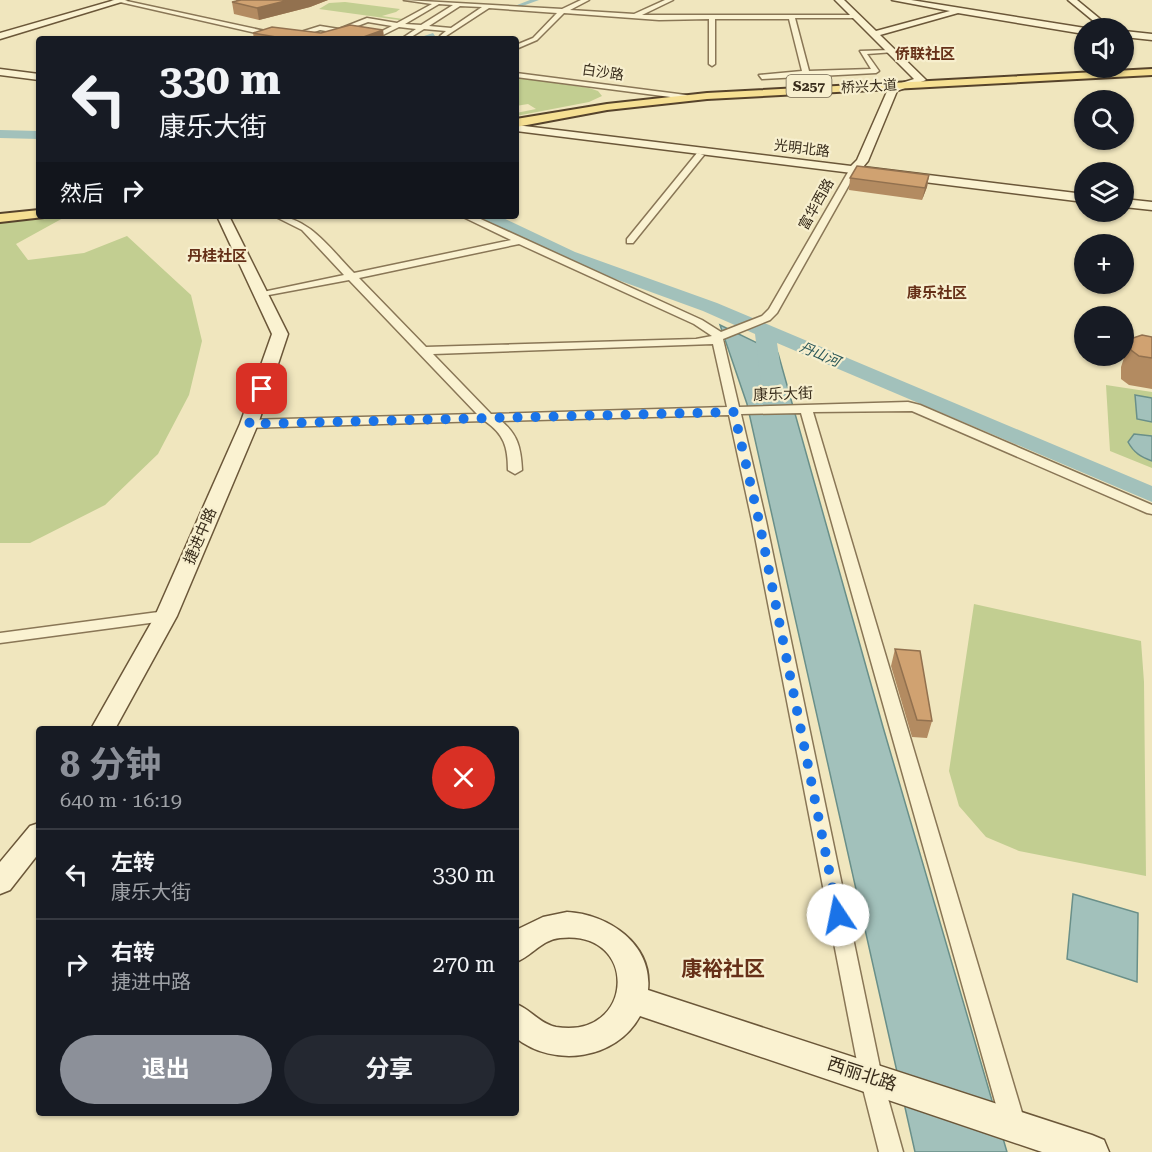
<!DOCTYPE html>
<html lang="zh">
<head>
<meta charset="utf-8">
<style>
	:root { --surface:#171b24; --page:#242831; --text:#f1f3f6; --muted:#9ea1a6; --line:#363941; --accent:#8c9099 }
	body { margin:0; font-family:"Roboto Serif","Noto Sans SC",serif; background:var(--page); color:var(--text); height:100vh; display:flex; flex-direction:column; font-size:22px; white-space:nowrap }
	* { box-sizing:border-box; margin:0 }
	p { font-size:20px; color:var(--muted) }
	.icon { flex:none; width:33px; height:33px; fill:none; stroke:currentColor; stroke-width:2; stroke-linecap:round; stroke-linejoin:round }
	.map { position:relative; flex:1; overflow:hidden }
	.panel { position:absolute; left:36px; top:726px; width:483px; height:390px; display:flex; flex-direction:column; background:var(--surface); border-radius:6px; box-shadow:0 2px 4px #0004 }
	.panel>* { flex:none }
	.guide { position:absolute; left:36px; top:36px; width:483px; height:183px; border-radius:6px; box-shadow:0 2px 4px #0004; background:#171b24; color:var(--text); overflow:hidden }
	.fabs { position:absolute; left:1074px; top:18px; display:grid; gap:12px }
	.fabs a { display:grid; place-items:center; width:60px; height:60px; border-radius:50%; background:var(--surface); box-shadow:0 2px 4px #0004; font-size:30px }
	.pin { position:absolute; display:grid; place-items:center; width:51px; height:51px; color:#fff; margin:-26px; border-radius:12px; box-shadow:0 3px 9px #0006 }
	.me { position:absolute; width:66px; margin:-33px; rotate:349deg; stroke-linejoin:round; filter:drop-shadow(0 0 4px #0008) }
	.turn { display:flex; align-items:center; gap:21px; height:126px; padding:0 24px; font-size:27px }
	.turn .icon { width:78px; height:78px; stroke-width:2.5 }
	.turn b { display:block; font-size:42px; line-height:51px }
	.then { display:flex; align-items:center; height:57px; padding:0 24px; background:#0003; gap:12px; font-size:22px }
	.round { display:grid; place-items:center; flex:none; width:63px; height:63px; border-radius:32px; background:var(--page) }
	.overview { display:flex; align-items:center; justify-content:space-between; height:102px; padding:0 24px }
	h1 { font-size:36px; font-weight:700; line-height:45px; color:var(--accent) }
	.button { display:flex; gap:12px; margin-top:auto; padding:12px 24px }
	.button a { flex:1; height:69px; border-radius:36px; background:var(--accent); color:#fff; font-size:24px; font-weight:700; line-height:69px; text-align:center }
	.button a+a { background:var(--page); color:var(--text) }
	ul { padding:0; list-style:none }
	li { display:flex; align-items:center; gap:18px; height:90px; padding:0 24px; border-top:2px solid var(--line) }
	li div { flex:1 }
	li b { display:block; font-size:22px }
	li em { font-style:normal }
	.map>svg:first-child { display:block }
	.green { fill:#c2ce91 }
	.water { fill:#a2c1bb; stroke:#698f89; stroke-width:1.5 }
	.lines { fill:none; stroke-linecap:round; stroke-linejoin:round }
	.canal { fill:#a2c1bb; fill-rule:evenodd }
	.river { fill:#a2c1bb; fill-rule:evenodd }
	.street-casing { stroke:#897656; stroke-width:3 }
	.secondary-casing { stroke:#6b5739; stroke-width:3 }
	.primary-casing { stroke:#56432b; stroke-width:4 }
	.street { fill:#faf2d1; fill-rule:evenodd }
	.secondary { fill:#faf2d1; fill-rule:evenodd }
	.primary { fill:#f6e093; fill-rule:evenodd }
	.wall { fill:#b38b61 }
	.shaded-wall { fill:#92714f }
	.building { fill:#d0a271; stroke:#92714f; stroke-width:1.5 }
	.route { stroke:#1a73e8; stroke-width:10; stroke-dasharray:0 18 }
	.labels { text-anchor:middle; stroke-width:4.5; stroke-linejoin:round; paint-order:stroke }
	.far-street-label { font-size:14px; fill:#382c1b; stroke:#f7efce }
	.shield { fill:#f7efce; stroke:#716651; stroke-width:1.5 }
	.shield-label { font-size:14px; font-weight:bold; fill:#382c1b }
	.far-water-label { font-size:14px; font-style:italic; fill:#2a5758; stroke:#f7efce }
	.far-quarter-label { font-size:15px; font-weight:bold; fill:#663018; stroke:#f7efce }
	.street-label { font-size:15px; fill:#382c1b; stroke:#f7efce }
	.near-street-label { font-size:18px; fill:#382c1b; stroke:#f7efce }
	.near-quarter-label { font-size:21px; font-weight:bold; fill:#663018; stroke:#f7efce }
</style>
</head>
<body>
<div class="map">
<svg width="1152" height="1152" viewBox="0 0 1152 1152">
	<rect width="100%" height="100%" fill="#f0e6be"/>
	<!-- green -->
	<path class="green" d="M345 2 400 9 396 12 382 16 403 19 399 20 319 9 329 3Z
		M516 77 589 88 598 91 602 96 589 102 516 116V113L536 109 528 104 516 106Z
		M65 217 16 244 28 260 84 253 127 236 191 295 202 341 189 395 158 454 105 505 30 543H0V223Z
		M1106 385 1152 392V468L1110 451Z
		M974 604 1141 641 1144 682 1146 876 1019 851 986 837 959 806 949 771Z"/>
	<!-- water -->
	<path class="water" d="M720 325 778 353 883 727 1007 1152H915L747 404Z
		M1135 395 1152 398V422L1137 419Z
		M1134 434 1152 436V461C1141 457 1134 453 1128 442Z
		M1073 894 1138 913 1137 982 1067 959Z"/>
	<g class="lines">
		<!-- canal -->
		<path class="canal" d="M530 0H539L517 8 512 7Z
			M433 33 435 36 417 39 418 38Z"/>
		<!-- river -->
		<path class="river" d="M0 130 39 131V139L0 138Z
			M478 216H499L575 252 717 303 1152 486V502L777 343 783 383 780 388 772 389 764 388 761 383 755 334 703 311 563 260 480 220Z"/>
		<!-- street casing -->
		<g class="street-casing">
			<path id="street" d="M111 0H122L288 36 320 26 339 29 367 18 397 23 432 4 404 0 562 9 581 0H589L570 10 634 14 665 0H673L642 15H857L855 18H795L809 71 871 69 860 51 891 50 894 52 867 54 879 71 876 73 762 79 759 75 802 71 789 19H715V64L712 66 709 64V19L659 20 564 13 537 40 516 49V45L533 38 557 13 489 8 443 38 440 36 446 31 424 29 408 39H401L416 29 399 27 375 39 320 30 294 39H282ZM439 4 453 5 421 25 405 24ZM460 6 482 7 451 28 429 26ZM368 22 392 26 374 35 347 30Z
				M516 73 686 95 690 97 686 99 516 77Z
				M697 153 704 155 633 243H627V239Z
				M851 167 858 169 777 313 770 320 723 339 739 407 908 402 920 405 1152 505V514L1147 513 912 411 813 412 1026 1126 1022 1134 1014 1138 1006 1134 1002 1126 801 413 741 414 766 521 882 1077 903 1152H879L860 1077 752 521 729 415 501 421C518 434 521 449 522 470L515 474 508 470C508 447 504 434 485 421L249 428 243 424 249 420 477 414 349 280 258 297V293L344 275 302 230 274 216C309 216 331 250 354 273L511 240 461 216H474L702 320 721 332 762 316 769 309ZM519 244 694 324 712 336 696 339 426 347 359 278ZM713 344 727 407 491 414 433 354Z
				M166 611 174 616 172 620 0 643V633Z"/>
		</g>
		<!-- secondary casing -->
		<g class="secondary-casing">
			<path id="secondary" d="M115 0H128L0 39V33Z
				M835 0H844L876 31 950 11 892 0H911L1085 28 1084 34 958 13 880 35 926 80 897 91 868 161 863 167 1084 194V202L516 131V125L851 166 857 160 889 87 914 79Z
				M1068 0H1077L1111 28H1102Z
				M1124 31 1152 34V40L1124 37Z
				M0 69 39 74V80L0 75Z
				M1124 199 1152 202V210L1124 207Z
				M217 216H229L288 334 258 424 177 616 115 729H91L155 616 240 424 272 334Z
				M39 823V853L10 890 0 894V862L30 826Z
				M567 912C608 914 653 944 648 990L1092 1135 1104 1140 1109 1152H1042L640 1016C616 1060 554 1068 516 1038V1004C530 1009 540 1024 556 1027 635 1040 640 929 560 938 541 940 532 956 516 962V930L543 917Z"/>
		</g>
		<!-- primary casing -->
		<g class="primary-casing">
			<path id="primary" d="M1152 69V75L707 99 607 110 516 127V119L607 104 707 93Z
				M39 210V216L44 217 0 222V214Z"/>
		</g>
		<!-- street -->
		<use href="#street" class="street"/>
		<!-- secondary -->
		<use href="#secondary" class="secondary"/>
		<!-- primary -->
		<use href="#primary" class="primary"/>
	</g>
	<!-- wall -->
	<path class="wall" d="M236 0H328L310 7 259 20 234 14 232 2 236 1Z
		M383 30 384 39H254L253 33H321Z
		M929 175 927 187 922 200 849 190 850 178Z
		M1152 337V389L1129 385 1121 379V367L1130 339Z
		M895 649 932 721 927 738 912 737 891 666Z"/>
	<!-- shaded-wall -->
	<path class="shaded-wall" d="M289 0H328L310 7 259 20 257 8Z
		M383 30 384 39H358Z
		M929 175 927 187 922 200 925 188Z"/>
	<!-- building -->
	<path class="building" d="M241 0H289L257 8 232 2Z
		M350 25 383 30 358 39H288L253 33 272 27 321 33Z
		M857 166 929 175 925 188 850 178Z
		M1142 335 1152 337V358L1139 356 1131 350 1130 339Z
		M895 649 920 651 932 721 917 720Z"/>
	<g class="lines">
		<!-- route -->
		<path class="route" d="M262 389 249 424 734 412 759 521 838 915"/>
	</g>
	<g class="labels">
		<!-- far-street labels -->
		<g class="far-street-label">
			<text transform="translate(603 72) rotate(8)" y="5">白沙路</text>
			<text transform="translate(869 86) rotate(-3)" y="5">桥兴大道</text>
			<text transform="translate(802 148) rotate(7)" y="5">光明北路</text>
			<text transform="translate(816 204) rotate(-61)" y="5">富华西路</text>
		</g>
		<!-- shield labels -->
		<rect class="shield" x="786.5" y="75" width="45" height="22" rx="4.5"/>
		<g class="shield-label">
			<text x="809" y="91">S257</text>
		</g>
		<!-- far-water labels -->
		<g class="far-water-label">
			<text transform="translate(820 354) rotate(23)" y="5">丹山河</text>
		</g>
		<!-- far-quarter labels -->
		<g class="far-quarter-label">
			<text x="925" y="59">侨联社区</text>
			<text x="217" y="261">丹桂社区</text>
			<text x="937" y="298">康乐社区</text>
		</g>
		<!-- street labels -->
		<g class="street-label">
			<text transform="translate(783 394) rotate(-2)" y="5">康乐大街</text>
			<text transform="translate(200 536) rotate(-67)" y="5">捷进中路</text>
		</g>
		<!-- near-street labels -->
		<g class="near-street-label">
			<text transform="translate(862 1074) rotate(18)" y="6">西丽北路</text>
		</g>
		<!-- near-quarter labels -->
		<g class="near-quarter-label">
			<text x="723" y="976">康裕社区</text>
		</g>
	</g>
</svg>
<div class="fabs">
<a><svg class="icon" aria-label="sound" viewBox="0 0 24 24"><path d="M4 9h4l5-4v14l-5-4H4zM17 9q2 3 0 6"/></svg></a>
<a><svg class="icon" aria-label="search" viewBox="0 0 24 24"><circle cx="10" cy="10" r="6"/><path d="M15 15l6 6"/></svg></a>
<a><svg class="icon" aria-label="layers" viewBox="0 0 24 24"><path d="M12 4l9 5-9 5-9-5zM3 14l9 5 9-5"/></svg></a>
<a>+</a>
<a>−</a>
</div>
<div class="pin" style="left:262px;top:389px;background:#d93025"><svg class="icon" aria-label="arrive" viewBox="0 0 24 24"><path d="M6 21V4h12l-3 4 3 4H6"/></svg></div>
<svg class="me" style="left:838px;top:915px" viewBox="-20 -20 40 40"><circle r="19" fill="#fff"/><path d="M0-13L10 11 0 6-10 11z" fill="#1a73e8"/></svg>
<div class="guide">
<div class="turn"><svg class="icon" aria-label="left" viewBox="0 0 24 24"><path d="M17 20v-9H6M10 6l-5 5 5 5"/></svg><div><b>330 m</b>康乐大街</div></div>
<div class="then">然后<svg class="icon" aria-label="right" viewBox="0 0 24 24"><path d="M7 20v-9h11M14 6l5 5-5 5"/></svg></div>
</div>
<section class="panel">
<div class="overview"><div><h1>8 分钟</h1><p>640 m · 16:19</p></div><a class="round" style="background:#d93025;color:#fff"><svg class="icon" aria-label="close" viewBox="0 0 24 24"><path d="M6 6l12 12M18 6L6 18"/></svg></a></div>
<ul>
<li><svg class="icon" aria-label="left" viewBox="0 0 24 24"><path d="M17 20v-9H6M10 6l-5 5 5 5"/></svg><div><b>左转</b><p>康乐大街</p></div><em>330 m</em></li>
<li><svg class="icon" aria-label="right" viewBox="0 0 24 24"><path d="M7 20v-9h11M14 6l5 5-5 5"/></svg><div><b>右转</b><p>捷进中路</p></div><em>270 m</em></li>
</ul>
<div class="button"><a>退出</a><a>分享</a></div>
</section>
</div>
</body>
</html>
